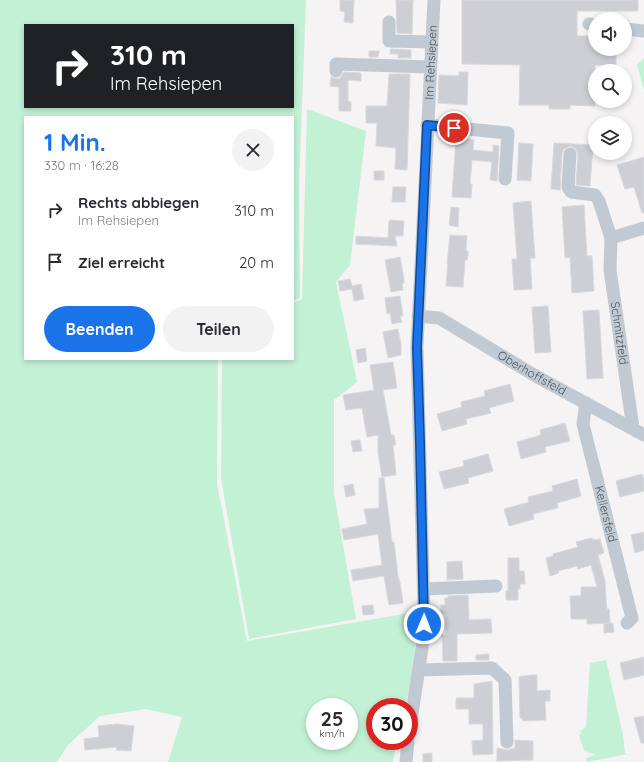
<!DOCTYPE html>
<html lang="de">
<head>
<meta charset="utf-8">
<style>
	:root { --surface:#fff; --page:#f2f2f3; --text:#2b2b33; --muted:#7c7c81; --accent:#1a73e8 }
	body { margin:0; font-family:Quicksand,sans-serif; background:var(--page); color:var(--text); height:100vh; display:flex; flex-direction:column; font-size:15px; white-space:nowrap }
	* { box-sizing:border-box; margin:0 }
	p { font-size:13px; color:var(--muted) }
	.icon { flex:none; width:22px; height:22px; fill:none; stroke:currentColor; stroke-width:2; stroke-linecap:round; stroke-linejoin:round }
	.map { position:relative; flex:1; overflow:hidden }
	.panel { position:absolute; left:24px; top:116px; width:270px; height:244px; display:flex; flex-direction:column; background:var(--surface); border-radius:0px; box-shadow:0 2px 6px #0003 }
	.panel>* { flex:none }
	.guide { position:absolute; left:24px; top:24px; width:270px; height:84px; border-radius:0px; box-shadow:0 2px 6px #0003; background:#202124; color:#fff; overflow:hidden }
	.controls { position:absolute; left:588px; top:12px; display:grid; gap:8px }
	.controls a { display:grid; place-items:center; width:44px; height:44px; border-radius:50%; background:var(--surface); box-shadow:0 2px 6px #0003; font-size:20px }
	.speed { position:absolute; left:306px; top:698px; display:flex; gap:8px; font-size:20px; font-weight:700; text-align:center }
	.speed>* { display:grid; place-content:center; width:52px; height:52px; border-radius:50%; background:var(--surface); box-shadow:0 2px 6px #0003; line-height:1 }
	.speed small { font-size:10px; font-weight:400 }
	.speed .limit { border:6px solid #d22; background:#fff; color:#111 }
	.pin { position:absolute; display:grid; place-items:center; width:34px; height:34px; color:#fff; margin:-17px; border:2px solid #fff; border-radius:50%; box-shadow:0 1px 4px #0007 }
	.me { position:absolute; width:44px; margin:-22px; rotate:1deg; stroke-linejoin:round; filter:drop-shadow(0 0 3px #0008) }
	.turn { display:flex; align-items:center; gap:14px; height:84px; padding:0 20px; font-size:18px }
	.turn .icon { width:52px; height:52px; stroke-width:2.5 }
	.turn b { display:block; font-size:28px; line-height:34px }
	.round { display:grid; place-items:center; flex:none; width:42px; height:42px; border-radius:21px; background:var(--page) }
	.headline { display:flex; align-items:center; justify-content:space-between; height:68px; padding:0 20px }
	h1 { font-size:24px; font-weight:700; line-height:30px; color:var(--accent) }
	.action { display:flex; gap:8px; margin-top:auto; padding:8px 20px }
	.action a { flex:1; height:46px; border-radius:24px; background:var(--accent); color:#fff; font-size:16px; font-weight:700; line-height:46px; text-align:center }
	.action a+a { background:var(--page); color:var(--text) }
	ul { padding:0; list-style:none }
	li { display:flex; align-items:center; gap:12px; height:52px; padding:0 20px }
	li div { flex:1 }
	li b { display:block; font-size:15px }
	li em { font-style:normal }
	.map>svg:first-child { display:block }
	.green { fill:#c3f1d5; fill-rule:evenodd }
	.building { fill:#cdcfd5; stroke:#d7d9de }
	.lines { fill:none; stroke-linecap:round; stroke-linejoin:round }
	.minor { stroke:#c1cad2; stroke-width:13 }
	.route-casing { stroke:#114b97; stroke-width:10 }
	.route { stroke:#1a73e8; stroke-width:7 }
	.labels { text-anchor:middle; stroke-width:3; stroke-linejoin:round; paint-order:stroke }
	.street-label { font-size:12px; fill:#4a5661; stroke:#fff }
</style>
</head>
<body>
<div class="map">
<svg width="644" height="762" viewBox="0 0 644 762">
	<rect width="100%" height="100%" fill="#f5f3f3"/>
	<!-- green -->
	<path class="green" d="M0 0H306L299 188 300 298 293 301V117H25V359H218L217 483 247 641 415 612C416 648 414 673 405 707H375V741H397L393 762H168L182 717 146 709 100 716 68 745 57 762H0ZM25 25H293V107H25ZM315 707H349V741H315Z
		M644 58V90L637 65Z
		M307 109 366 131 350 265 336 282 357 382 334 400V493L356 619 249 639 221 478 222 359H293V303L302 299Z
		M606 660 623 735 625 753 628 754 587 762 586 758 595 755 594 754 584 751 579 735 582 734 580 731 586 727 590 663Z"/>
	<!-- building -->
	<path class="building" d="M340 0H354L353 23 344 22 345 12 340 11Z
		M396 0H413L412 34 397 33Z
		M462 0H638V11H577V36H595V49H616V65H595V106L570 105V109H549V105H519L520 65 462 64Z
		M391 49 411 50V58H398V54H390Z
		M369 51H379L378 57H369Z
		M344 72 361 73V81L348 80V101L351 102V111H339V87L330 86 331 77 336 79 340 78Z
		M459 72H468L467 105 438 103 439 75 459 76Z
		M389 74H410L407 170 395 169 396 148 376 146 377 123H366V106H387Z
		M456 138 474 140 473 150 493 152V145L499 146 497 181 490 180 492 162 472 160 470 184H472L471 198 452 197Z
		M519 143 533 144 531 181 517 180Z
		M554 143 593 145 590 186 576 185 578 154 575 148 570 146 564 149 562 153 560 190 551 189Z
		M644 157V213H642L634 187 625 189 617 165Z
		M374 171H384V180H374Z
		M393 187H406L405 202H392Z
		M531 201 535 258H530L532 289 514 290 512 259H517L513 203Z
		M584 205 587 256H592L594 291 572 293 570 257 565 258 562 207Z
		M451 207 459 208 458 227 449 225Z
		M391 220 404 221 403 236H395L397 246 356 244V236L388 238 389 221Z
		M450 235 467 236 466 251H468V255L467 260H465L463 287 446 286 448 263H447Z
		M400 257 404 279V283L402 284 403 290 391 292 385 260Z
		M350 279 352 286 361 284 364 299 354 301 352 289 340 291 338 281Z
		M400 296 403 316H400L402 322 392 324 390 313 387 314 385 298Z
		M548 306 551 352 535 353 532 307Z
		M599 310 603 378 587 379 583 311Z
		M398 329 401 344V355L388 358 383 332Z
		M365 348 367 361 358 363 356 350Z
		M393 362 397 388 383 390 391 435H394L396 445H393L396 475 382 477 378 452V435L367 437 362 408 346 410 343 395 374 390 370 365Z
		M510 384 514 401 489 408 491 413 466 419 467 424 442 431 437 414 462 407 461 402 485 396 484 391Z
		M565 423 570 441 545 447 546 452 521 459 517 442 541 435 540 430Z
		M360 440 362 451 353 452 351 441Z
		M488 454 493 471 468 478 469 483 444 489 439 472 464 466 463 461Z
		M642 474 643 478H644V491L620 497 616 481Z
		M379 478H384L392 542H394L398 576 400 583 402 595 403 603 389 605 384 576 353 581 351 570 382 565 378 534 344 540 342 529 367 524 364 509 379 508Z
		M577 479 581 496 557 503 558 508 533 514 534 519 509 526 504 509 529 502 528 497 553 491 552 486Z
		M353 484 355 495 346 497 344 486Z
		M644 532V550L635 553 631 535Z
		M592 538 593 540 600 539 604 553 598 555 605 581 606 600 607 609H609L610 623 587 624V619H571L570 596H581V587H597L591 565 578 569 577 566 558 571 559 573 550 576 546 558 553 556V554L578 547 576 542Z
		M508 558H519V571H524L525 584H520V589H518V600H506V591H508Z
		M462 561 463 579 447 580V562Z
		M468 595 469 620 491 619 492 633 457 634V661H443L442 635H446L445 614H441V605H445V598H448V596Z
		M373 605 374 614 363 615 362 606Z
		M604 623H613L614 632 604 633Z
		M489 654V660H476V655Z
		M644 657V675L624 680 620 663Z
		M531 675H537V691L550 690V701H545L546 720 523 721 522 718H520L519 677Z
		M492 681 493 754 473 755 472 741 483 740V724H469V709H456V698H474V684Z
		M644 716V743H641L634 718Z
		M117 724 134 726 131 751 116 750 117 747 85 750 84 739 99 737 98 726Z
		M515 740 533 741V760L497 761V748L508 750 515 748Z
		M432 753V762H423V754Z"/>
	<g class="lines">
		<!-- minor -->
		<g class="minor">
			<path d="M389 22V41L431 42"/>
			<path d="M589 24 595 25"/>
			<path d="M625 29 644 31"/>
			<path d="M336 71V64L430 67"/>
			<path d="M427 125 508 133 505 179"/>
			<path id="s1" d="M570 154 568 187 571 192 595 195 599 201 611 238 610 270 633 428"/>
			<path d="M611 238 644 228"/>
			<path id="s2" d="M418 316 439 318 534 375 644 435"/>
			<path id="s3" d="M586 403 583 424 632 618 627 623"/>
			<path d="M424 589 496 586"/>
			<path d="M419 670 492 668 505 680 507 742"/>
			<path id="s4" d="M409 733 422 648 424 612 417 347 434 0"/>
			<path d="M406 762 408 741"/>
		</g>
	</g>
	<g class="lines">
		<!-- route casing -->
		<g class="route-casing">
			<path id="route" d="M424 624 420 442 417 347 427 125 454 128"/>
		</g>
		<!-- route -->
		<use href="#route" class="route"/>
	</g>
	<g class="labels">
		<!-- street labels -->
		<g class="street-label">
			<text dy="4" stroke="none"><textPath href="#s4" startOffset="672">Im Rehsiepen</textPath></text>
			<text dy="4" stroke="none"><textPath href="#s1" startOffset="205">Schmitzfeld</textPath></text>
			<text dy="4" stroke="none"><textPath href="#s2" startOffset="129">Oberhoffsfeld</textPath></text>
			<text dy="4" stroke="none"><textPath href="#s3" startOffset="114">Kellersfeld</textPath></text>
		</g>
	</g>
</svg>
<div class="controls">
<a><svg class="icon" aria-label="sound" viewBox="0 0 24 24"><path d="M4 9h4l5-4v14l-5-4H4zM17 9q2 3 0 6"/></svg></a>
<a><svg class="icon" aria-label="search" viewBox="0 0 24 24"><circle cx="10" cy="10" r="6"/><path d="M15 15l6 6"/></svg></a>
<a><svg class="icon" aria-label="layers" viewBox="0 0 24 24"><path d="M12 4l9 5-9 5-9-5zM3 14l9 5 9-5"/></svg></a>
</div>
<div class="speed"><div>25<small>km/h</small></div><div class="limit">30</div></div>
<div class="pin" style="left:454px;top:128px;background:#d93025"><svg class="icon" aria-label="arrive" viewBox="0 0 24 24"><path d="M6 21V4h12l-3 4 3 4H6"/></svg></div>
<svg class="me" style="left:424px;top:624px" viewBox="-20 -20 40 40"><circle r="17" fill="#1a73e8" stroke="#fff" stroke-width="3"/><path d="M0-11L8 9 0 5-8 9z" fill="#fff"/></svg>
<div class="guide">
<div class="turn"><svg class="icon" aria-label="right" viewBox="0 0 24 24"><path d="M7 20v-9h11M14 6l5 5-5 5"/></svg><div><b>310 m</b>Im Rehsiepen</div></div>
</div>
<section class="panel">
<div class="headline"><div><h1>1 Min.</h1><p>330 m · 16:28</p></div><a class="round"><svg class="icon" aria-label="close" viewBox="0 0 24 24"><path d="M6 6l12 12M18 6L6 18"/></svg></a></div>
<ul>
<li><svg class="icon" aria-label="right" viewBox="0 0 24 24"><path d="M7 20v-9h11M14 6l5 5-5 5"/></svg><div><b>Rechts abbiegen</b><p>Im Rehsiepen</p></div><em>310 m</em></li>
<li><svg class="icon" aria-label="arrive" viewBox="0 0 24 24"><path d="M6 21V4h12l-3 4 3 4H6"/></svg><div><b>Ziel erreicht</b></div><em>20 m</em></li>
</ul>
<div class="action"><a>Beenden</a><a>Teilen</a></div>
</section>
</div>
</body>
</html>
